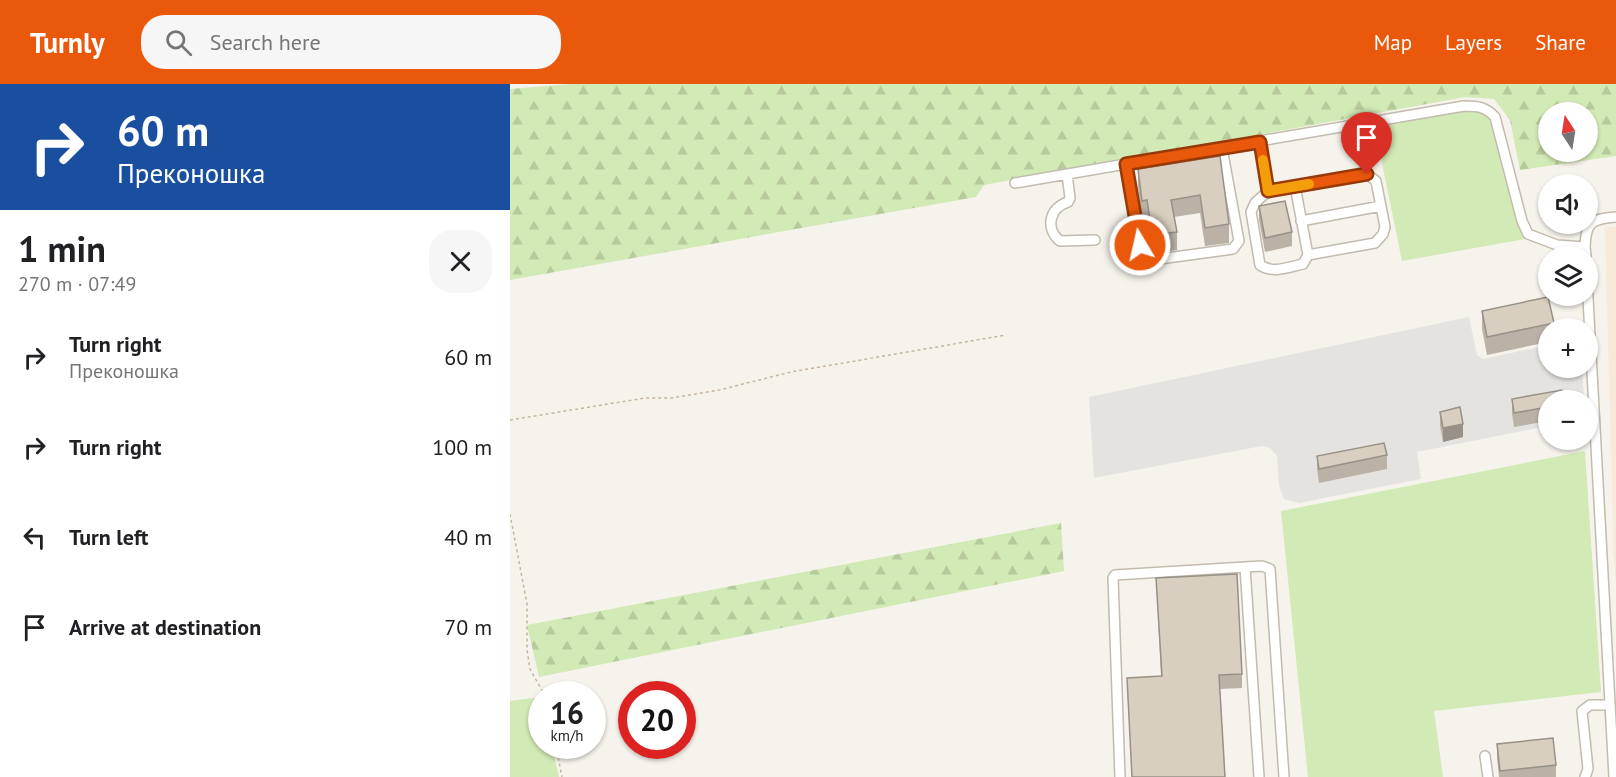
<!DOCTYPE html>
<html lang="en">
<head>
<meta charset="utf-8">
<style>
	:root { --surface:#fff; --page:#f6f6f6; --text:#202124; --muted:#757577; --accent:#ea580c }
	body { margin:0; font-family:"PT Sans",sans-serif; background:var(--page); color:var(--text); height:100vh; display:flex; flex-direction:column; font-size:22px; white-space:nowrap }
	* { box-sizing:border-box; margin:0 }
	p { font-size:20px; color:var(--muted) }
	.icon { flex:none; width:33px; height:33px; fill:none; stroke:currentColor; stroke-width:2; stroke-linecap:round; stroke-linejoin:round }
	.map { position:relative; flex:1; overflow:hidden }
	.details { display:flex; flex-direction:column; background:var(--surface); width:510px }
	.details>* { flex:none }
	.banner { background:#1a4fa0; color:#fff; overflow:hidden }
	.needle { width:39px; rotate:348deg }
	.buttons { position:absolute; left:1028px; top:18px; display:grid; gap:12px }
	.buttons a { display:grid; place-items:center; width:60px; height:60px; border-radius:50%; background:var(--surface); box-shadow:0 2px 4px #0004; font-size:30px }
	.speed { position:absolute; left:18px; top:597px; display:flex; gap:12px; font-size:30px; font-weight:700; text-align:center }
	.speed>* { display:grid; place-content:center; width:78px; height:78px; border-radius:50%; background:var(--surface); box-shadow:0 2px 4px #0004; line-height:1 }
	.speed small { font-size:15px; font-weight:400 }
	.speed .limit { border:9px solid #d22; background:#fff; color:#111 }
	.pin { position:absolute; display:grid; place-items:center; width:51px; height:51px; color:#fff; margin:-62px -26px; border-radius:50% 50% 50% 0; rotate:-45deg; box-shadow:0 0 6px #0007 }
	.pin .icon { rotate:45deg }
	.me { position:absolute; width:66px; margin:-33px; rotate:351deg; stroke-linejoin:round; filter:drop-shadow(0 0 4px #0008) }
	.turn { display:flex; align-items:center; gap:21px; height:126px; padding:0 18px; font-size:27px }
	.turn .icon { width:78px; height:78px; stroke-width:2.5 }
	.turn b { display:block; font-size:42px; line-height:51px }
	.round { display:grid; place-items:center; flex:none; width:63px; height:63px; border-radius:24px; background:var(--page) }
	.headline { display:flex; align-items:center; justify-content:space-between; height:102px; padding:0 18px }
	h1 { font-size:36px; font-weight:800; line-height:45px }
	ul { padding:0; list-style:none }
	li { display:flex; align-items:center; gap:18px; height:90px; padding:0 18px }
	li div { flex:1 }
	li b { display:block; font-size:22px }
	li em { font-style:normal }
	header { display:flex; align-items:center; gap:36px; box-sizing:border-box; height:84px; padding:0 30px; background:var(--accent); color:#fff }
	header strong { font-size:28px }
	nav { display:flex; gap:33px; margin-inline-start:auto; font-size:21px }
	.search { width:420px; height:54px; background:var(--page); display:flex; align-items:center; gap:15px; box-sizing:border-box; padding:0 21px; border-radius:24px; color:var(--muted); font-size:22px }
	main { display:flex; flex:1; min-height:0 }
	.map>svg:first-child { display:block }
	.commercial { fill:#f7ead8 }
	.grass { fill:#d2eab5 }
	.forest { fill:url(#forest-firs); fill-rule:evenodd }
	.parking { fill:#e5e3e0 }
	.lines { fill:none; stroke-linecap:round; stroke-linejoin:round }
	.minor-casing { stroke:#c2bbae; stroke-width:12 }
	.path { stroke:#c4b79f; stroke-width:1.5; stroke-dasharray:3 3; stroke-linecap:butt }
	.minor { stroke:#fff; stroke-width:9 }
	.wall { fill:#bab2a6 }
	.shaded-wall { fill:#979187 }
	.building { fill:#d8cfc1; stroke:#979187; stroke-width:1.5 }
	.route-casing { stroke:#983908; stroke-width:15 }
	.route { stroke:#ea580c; stroke-width:10 }
	.slow { stroke:#f59e0b; stroke-width:10 }
</style>
</head>
<body>
<header>
<strong>Turnly</strong>
<div class="search"><svg class="icon" aria-label="search" viewBox="0 0 24 24"><circle cx="10" cy="10" r="6"/><path d="M15 15l6 6"/></svg>Search here</div>
<nav><a>Map</a><a>Layers</a><a>Share</a></nav>
</header>
<main>
<section class="details">
<div class="banner">
<div class="turn"><svg class="icon" aria-label="right" viewBox="0 0 24 24"><path d="M7 20v-9h11M14 6l5 5-5 5"/></svg><div><b>60 m</b>Преконошка</div></div>
</div>
<div class="headline"><div><h1>1 min</h1><p>270 m · 07:49</p></div><a class="round"><svg class="icon" aria-label="close" viewBox="0 0 24 24"><path d="M6 6l12 12M18 6L6 18"/></svg></a></div>
<ul>
<li><svg class="icon" aria-label="right" viewBox="0 0 24 24"><path d="M7 20v-9h11M14 6l5 5-5 5"/></svg><div><b>Turn right</b><p>Преконошка</p></div><em>60 m</em></li>
<li><svg class="icon" aria-label="right" viewBox="0 0 24 24"><path d="M7 20v-9h11M14 6l5 5-5 5"/></svg><div><b>Turn right</b></div><em>100 m</em></li>
<li><svg class="icon" aria-label="left" viewBox="0 0 24 24"><path d="M17 20v-9H6M10 6l-5 5 5 5"/></svg><div><b>Turn left</b></div><em>40 m</em></li>
<li><svg class="icon" aria-label="arrive" viewBox="0 0 24 24"><path d="M6 21V4h12l-3 4 3 4H6"/></svg><div><b>Arrive at destination</b></div><em>70 m</em></li>
</ul>
</section>
<div class="map">
<svg width="1106" height="693" viewBox="0 0 1106 693">
	<defs>
		<pattern id="forest-firs" width="22" height="20" patternUnits="userSpaceOnUse" patternTransform="scale(1.5)"><rect width="22" height="20" fill="#d2eab5"/><path d="M5 1l3.5 6h-7zM16 11l3.5 6h-7z" fill="#b6ca9c"/></pattern>
	</defs>
	<rect width="100%" height="100%" fill="#f6f3ec"/>
	<!-- commercial -->
	<path class="commercial" d="M1095 143H1106V500L1104 477Z"/>
	<!-- grass -->
	<path class="grass" d="M954 22 985 33 1015 155 892 177 865 45 862 38Z
		M1075 367 1091 608 924 627 933 693H798L771 427Z
		M31 613 32 662H42L49 693H0V617Z"/>
	<!-- forest -->
	<path class="forest" d="M62 0H1106V72L1010 86 1000 36 984 15 955 13 474 101 466 113 0 196V5ZM1038 28H1077V68H1038Z
		M551 439 554 487 29 593 17 541Z"/>
	<!-- parking -->
	<path class="parking" d="M959 233 967 271 973 275 1038 261V284H1072L1074 316H1038V342L907 368 911 395 789 419 774 415 769 401 767 372 760 364 752 362 584 394 579 313Z"/>
	<g class="lines">
		<!-- minor casing -->
		<g class="minor-casing">
			<path id="minor" d="M750 58 758 107 745 119 741 128 750 181C763 190 779 183 793 180L798 171 865 159 873 150 875 143 866 97 857 90 758 107
				M617 80 632 175 635 177 723 165 729 157 712 64
				M557 90 560 114 558 118C539 124 535 145 550 157L585 156
				M505 99 954 22C968 22 976 23 985 33L1012 137 1018 150 1047 161 1075 163 1076 172
				M785 102 798 171
				M791 137 871 122
				M1075 163C1076 138 1081 135 1106 133
				M1077 196 1104 693
				M975 672 978 693
				M610 693 603 494 605 491 735 483
				M749 693 735 483 752 482 760 485 774 693
				M1075 693 1078 685 1072 627 1080 621H1100"/>
		</g>
		<!-- path -->
		<path class="path" d="M0 336 135 314H162L209 306 281 288 496 251
			M0 430 17 520V566L20 585 34 610
			M46 662 52 693"/>
		<!-- minor -->
		<use href="#minor" class="minor"/>
	</g>
	<!-- wall -->
	<path class="wall" d="M710 72 719 140V159L695 162 690 129 664 133 667 148V166L642 169 637 134 632 135 628 103V85Z
		M749 122 782 148V162L755 168 749 136Z
		M972 227 1044 239V244H1038V258L977 271 972 245Z
		M1002 315 1038 316V337L1004 343 1002 329Z
		M930 328 953 353 933 358 930 342Z
		M877 371V385L809 399 807 385V372Z
		M646 494 732 590V604L710 605 715 693H622L617 594 651 592Z
		M987 660 1046 681V693H989L987 674Z"/>
	<!-- shaded-wall -->
	<path class="shaded-wall" d="M953 340V353L933 358V344Z"/>
	<!-- building -->
	<path class="building" d="M710 72 719 140 695 144 690 111 661 116 667 148 642 151 637 116 632 117 628 85Z
		M775 117 782 148 755 154 749 122Z
		M1038 213 1044 239 977 253 972 227Z
		M1052 306 1054 316H1038V323L1004 329 1002 315Z
		M950 323 953 340 933 344 930 328Z
		M874 359 877 371 809 385 807 372Z
		M727 490 732 590 709 591 715 693H622L617 594 652 592 646 494Z
		M1043 654 1046 681 990 687 987 660Z"/>
	<g class="lines">
		<!-- route casing -->
		<g class="route-casing">
			<path id="route" d="M630 161 616 80 750 58 758 107 857 90"/>
		</g>
		<!-- route -->
		<use href="#route" class="route"/>
		<!-- slow -->
		<path class="slow" d="M753 76 758 107 799 100"/>
	</g>
</svg>
<div class="buttons">
<a><svg class="needle" viewBox="-14 -14 28 28"><path d="M0-13l5 13h-10z" fill="#e53935"/><path d="M0 13l5-13h-10z" fill="#757577"/></svg></a>
<a><svg class="icon" aria-label="sound" viewBox="0 0 24 24"><path d="M4 9h4l5-4v14l-5-4H4zM17 9q2 3 0 6"/></svg></a>
<a><svg class="icon" aria-label="layers" viewBox="0 0 24 24"><path d="M12 4l9 5-9 5-9-5zM3 14l9 5 9-5"/></svg></a>
<a>+</a>
<a>−</a>
</div>
<div class="speed"><div>16<small>km/h</small></div><div class="limit">20</div></div>
<div class="pin" style="left:857px;top:90px;background:#d93025"><svg class="icon" aria-label="arrive" viewBox="0 0 24 24"><path d="M6 21V4h12l-3 4 3 4H6"/></svg></div>
<svg class="me" style="left:630px;top:161px" viewBox="-20 -20 40 40"><circle r="17" fill="#ea580c" stroke="#fff" stroke-width="3"/><path d="M0-11L8 9 0 5-8 9z" fill="#fff"/></svg>
</div>
</main>
</body>
</html>
